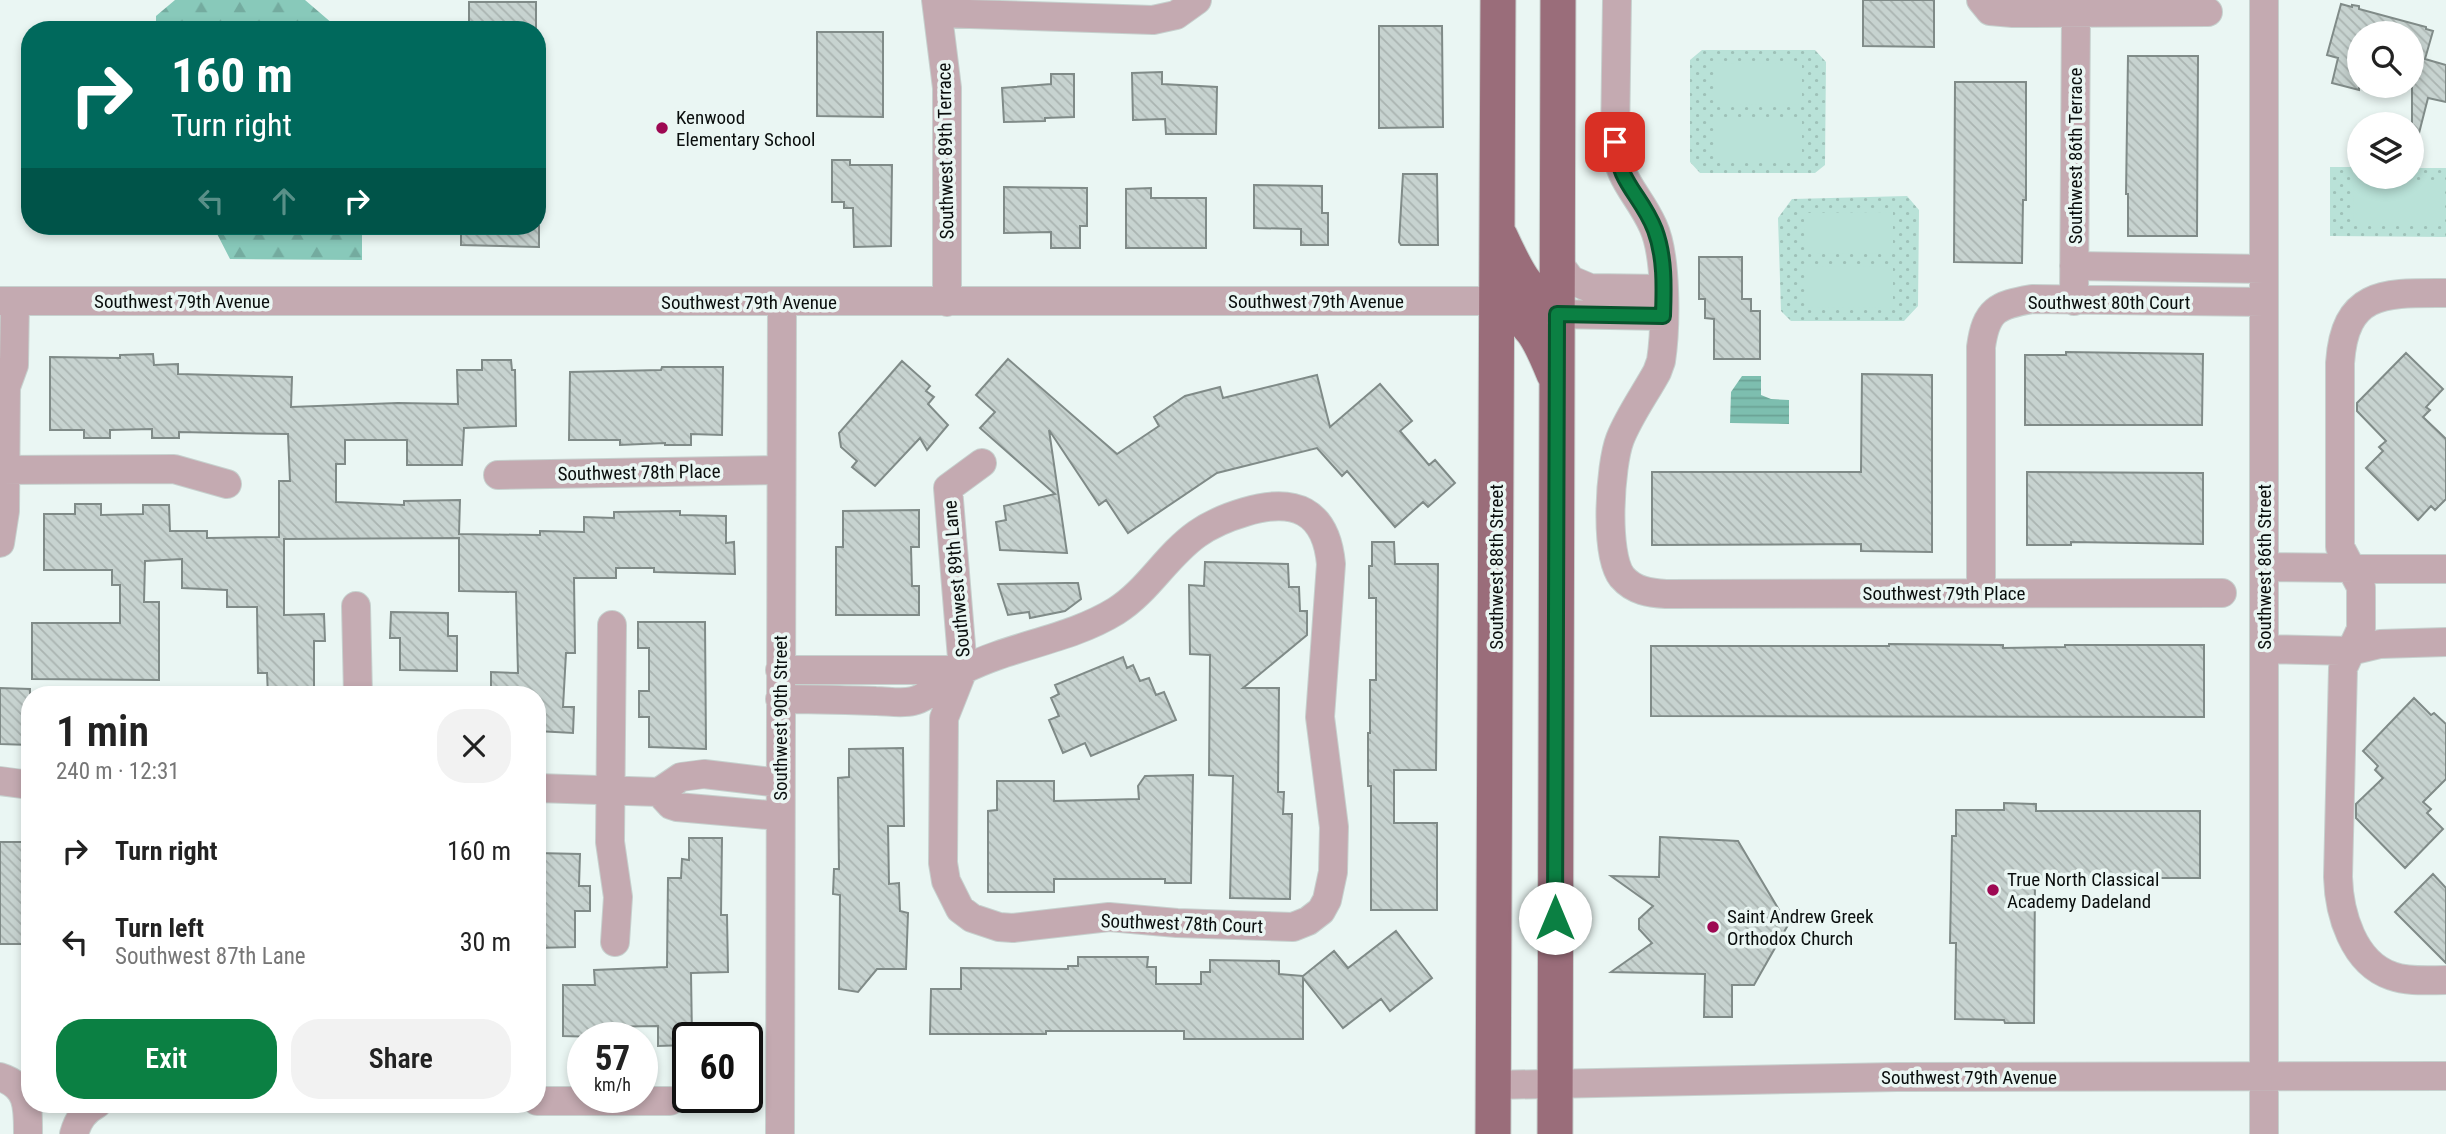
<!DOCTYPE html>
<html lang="en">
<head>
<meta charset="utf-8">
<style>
	:root { --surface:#fff; --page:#f2f2f2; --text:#222; --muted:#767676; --accent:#0b8043 }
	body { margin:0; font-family:"Roboto Condensed",sans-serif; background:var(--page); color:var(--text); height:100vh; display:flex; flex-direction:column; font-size:26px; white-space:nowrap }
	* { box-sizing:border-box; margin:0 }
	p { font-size:23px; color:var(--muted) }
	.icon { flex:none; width:38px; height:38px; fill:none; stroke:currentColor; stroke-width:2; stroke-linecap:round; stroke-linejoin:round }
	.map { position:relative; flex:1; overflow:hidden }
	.details { position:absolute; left:21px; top:686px; width:525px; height:427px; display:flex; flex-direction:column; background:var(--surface); border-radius:28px; box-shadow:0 4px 10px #0003 }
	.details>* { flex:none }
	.banner { position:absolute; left:21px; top:21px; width:525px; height:214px; border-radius:28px; box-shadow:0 4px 10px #0003; background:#00695c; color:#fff; overflow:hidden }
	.fabs { position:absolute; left:2347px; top:21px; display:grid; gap:14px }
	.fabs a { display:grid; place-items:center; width:77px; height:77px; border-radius:50%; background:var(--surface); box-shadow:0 4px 10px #0003; font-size:35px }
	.speed { position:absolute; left:567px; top:1022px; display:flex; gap:14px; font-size:35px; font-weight:700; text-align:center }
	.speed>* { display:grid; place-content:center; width:91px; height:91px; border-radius:50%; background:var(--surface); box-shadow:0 4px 10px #0003; line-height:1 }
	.speed small { font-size:18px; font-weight:400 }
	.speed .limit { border:4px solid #111; border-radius:10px; background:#fff; color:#111 }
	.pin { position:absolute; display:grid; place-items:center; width:60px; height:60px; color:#fff; margin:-30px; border-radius:14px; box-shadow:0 4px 10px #0006 }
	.me { position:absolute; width:77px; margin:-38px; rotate:0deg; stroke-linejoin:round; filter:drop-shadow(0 0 5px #0008) }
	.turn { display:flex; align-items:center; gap:24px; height:147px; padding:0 35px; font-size:32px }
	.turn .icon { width:91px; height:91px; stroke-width:2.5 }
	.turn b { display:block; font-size:49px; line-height:60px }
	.lanes { display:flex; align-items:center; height:66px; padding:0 35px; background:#0003; justify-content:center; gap:35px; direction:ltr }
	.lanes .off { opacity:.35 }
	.round { display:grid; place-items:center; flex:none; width:74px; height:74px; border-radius:28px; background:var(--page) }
	.summary { display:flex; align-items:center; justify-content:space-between; height:119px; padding:0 35px }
	h1 { font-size:42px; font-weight:600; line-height:52px }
	.button { display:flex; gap:14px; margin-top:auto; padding:14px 35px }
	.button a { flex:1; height:80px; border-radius:28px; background:var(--accent); color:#fff; font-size:28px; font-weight:600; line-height:80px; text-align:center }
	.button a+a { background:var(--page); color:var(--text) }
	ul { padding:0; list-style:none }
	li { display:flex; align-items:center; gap:21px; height:91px; padding:0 35px }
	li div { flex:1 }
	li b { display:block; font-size:26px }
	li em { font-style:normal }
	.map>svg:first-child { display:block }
	.forest { fill:url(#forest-firs) }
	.park { fill:url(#park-dots) }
	.pitch { fill:#b9e2d8 }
	.water { fill:url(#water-rules) }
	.building { fill:url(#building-back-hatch); stroke:#808b88; stroke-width:2 }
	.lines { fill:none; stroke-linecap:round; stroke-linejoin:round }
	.minor-casing { stroke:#c6d1ce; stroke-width:30 }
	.major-casing { stroke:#c6d1ce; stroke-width:37 }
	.minor { stroke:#c4aab1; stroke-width:28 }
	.major { stroke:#9a6d7a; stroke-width:35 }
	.route-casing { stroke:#07532c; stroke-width:18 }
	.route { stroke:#0b8043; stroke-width:12 }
	.poi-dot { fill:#9d0852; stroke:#eaf6f3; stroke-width:2.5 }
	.labels { text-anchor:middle; stroke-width:7; stroke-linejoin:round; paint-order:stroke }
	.poi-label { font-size:19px; fill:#0a0e0d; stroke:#eaf6f3; text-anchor:start }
	.street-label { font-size:19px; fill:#0a0e0d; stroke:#eaf6f3 }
</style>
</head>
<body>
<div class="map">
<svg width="2446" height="1134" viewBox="0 0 2446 1134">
	<defs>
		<pattern id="forest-firs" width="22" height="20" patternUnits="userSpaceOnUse" patternTransform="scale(1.75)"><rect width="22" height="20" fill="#88c9ba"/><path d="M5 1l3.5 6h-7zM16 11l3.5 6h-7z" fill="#74ab9f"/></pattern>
		<pattern id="park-dots" width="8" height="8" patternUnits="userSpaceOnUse" patternTransform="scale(1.75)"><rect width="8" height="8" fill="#b9e2d8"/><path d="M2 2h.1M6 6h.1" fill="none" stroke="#9ec1b8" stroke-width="1.8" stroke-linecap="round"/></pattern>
		<pattern id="water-rules" width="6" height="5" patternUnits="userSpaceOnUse" patternTransform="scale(1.75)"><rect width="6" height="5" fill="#7dbeaf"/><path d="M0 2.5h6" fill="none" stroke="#6ba295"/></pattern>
		<pattern id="building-back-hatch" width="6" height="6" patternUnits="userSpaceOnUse" patternTransform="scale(1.75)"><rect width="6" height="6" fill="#c7d3d0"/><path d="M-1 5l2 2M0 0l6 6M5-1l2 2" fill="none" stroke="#aab4b1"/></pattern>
	</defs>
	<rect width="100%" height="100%" fill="#eaf6f3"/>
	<!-- forest -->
	<path class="forest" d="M175 0H305L340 30H156V16Z
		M213 226H362V260L230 259Z"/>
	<!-- park -->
	<path class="park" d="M1702 50H1815L1826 62 1825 165 1815 173H1700L1690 162V60Z
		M2330 167H2359V177H2412V168H2446V237L2330 236Z
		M1907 196 1919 210 1918 306 1904 321H1791L1781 311 1778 218 1792 199Z"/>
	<!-- pitch -->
	<path class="pitch" d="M1802 63V104L1714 105V64Z
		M1714 119H1802V160H1714Z
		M2354 182H2442V223H2353Z
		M1893 212V253L1805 254 1804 213Z
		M1893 266V307L1805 308V267Z"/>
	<!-- water -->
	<path class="water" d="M1742 376H1761V395L1771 399 1789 400V424L1730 423 1731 392Z"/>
	<!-- building -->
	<path class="building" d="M1863 0H1934V47L1863 46Z
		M469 2H536V30H469Z
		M2341 4 2352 7V5L2359 6V9L2426 27V29L2433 31 2425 59 2446 65V102L2428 98 2418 137 2412 136V33H2359V90L2332 83 2338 58 2327 55Z
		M1379 26H1442L1443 127 1379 128Z
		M817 32H883V117L817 116Z
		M2128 56H2198L2197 236H2128V194H2126Z
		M1162 72V84L1217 87 1216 134H1166L1165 119 1133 120 1132 73Z
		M1051 74H1074V117L1045 118V121L1004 122 1002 88 1051 84Z
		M1955 82H2026V200H2023L2022 263 1954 262Z
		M832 160H850V165H892L891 246 854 247 853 208H844V202H832Z
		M1403 174H1437L1438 245H1401L1399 242Z
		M1254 185 1322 186V213H1328V245H1301V229L1254 228Z
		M1004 187 1087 188V226H1080V248H1051V232L1004 233Z
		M1151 188V198H1206V248H1126V189Z
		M461 226H539V247L461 245Z
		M1699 257H1742V299H1751V311H1760V359H1714V319L1705 318V299H1699Z
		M2066 352 2203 354 2202 425H2025V355H2066Z
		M2406 353 2443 389 2426 407 2430 410 2423 417 2446 439V499L2435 510 2431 506 2418 520 2366 468 2383 451 2379 447 2386 441 2357 411V403Z
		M153 354 154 365 178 364V374L292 377 291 407 398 403 458 404 457 370H482V360H511L512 370H515L516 426 464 428 462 465H407V440H345V464H336V502L404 505V501L460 500 459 534 540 535V531L584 532V517L614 518V512L680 511V515L726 516V543L734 542 735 574 654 572V568H616V578H574L575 653H566L563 707H574L573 733 537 731V695H491V672L518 673 516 592 459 591V538L284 539V615L324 614 325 641H314V695H268L267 673H258L257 607H227V590L182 588V559L145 561 144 602H159V680L32 679V623H120V585H112V570H44V514H75V504H101V515L143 514V505H169L170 531H207V538L279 537V481H290L288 434 179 432V438H152V429L110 430V438H84V430H50V357L120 358V355Z
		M1008 359 1117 454 1159 426 1154 417 1185 396 1220 387 1223 398 1317 375 1330 427 1380 384 1412 421 1400 431 1429 465 1435 460 1455 483 1428 507 1423 502 1395 527 1347 471 1342 476 1317 448 1217 473 1128 533 1106 500 1099 505 1049 430 1067 553 1000 550 996 522 1006 520 1004 506 1055 494 980 428 995 412 976 395Z
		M902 361 930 386 926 391 934 397 928 404 948 425 927 450 920 438 875 486 852 467 857 461 841 447 839 433Z
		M662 367H723L722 435 691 434V445H665V443L620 445V440H569L570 372 661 370Z
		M1862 374 1932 375V552L1861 551V544L1652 545V472H1861Z
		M2027 472 2203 473V544L2071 542V545H2027Z
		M919 510V547H911L912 586H919V615H836V547H843V511Z
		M1372 542H1394L1395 564H1438L1436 770H1394V823H1437V910H1371V786H1368V733H1370V680H1376V598H1369V566H1372Z
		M1205 562 1288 564 1289 587H1299L1300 611H1307V635L1243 688H1279L1278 792H1284L1283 814H1292L1290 899 1230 898 1233 776 1209 775 1210 655 1190 654 1189 585 1204 586Z
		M1066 583H1078L1081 599 1065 611 1030 618 1029 612 1008 615 998 584Z
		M391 612 448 613V636H457V671L400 670V638H390Z
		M638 622H705L706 749 649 747V717H639V691H649V648H638Z
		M1889 644 2003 645V648L2065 647V645H2204V717L1651 716V646H1889Z
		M1123 657 1127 668 1133 665 1140 681 1149 678 1156 695 1164 692 1176 720 1091 756 1085 743 1063 753 1049 720 1059 716 1051 698 1059 694 1055 685Z
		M0 688 30 689V745L0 744Z
		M2414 698 2431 715 2434 713 2446 724V779L2423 802 2431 809 2427 813 2443 829 2405 868 2356 818V804L2383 778 2375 770 2378 766 2363 751Z
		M903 748 904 826H888L889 884 899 883 900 911 908 913 906 969H877L858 992 839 989 840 895 833 894 834 869H839L838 778 849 777V749Z
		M1193 775 1191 883H1165V879H1054V892H988V811L997 810V781H1054V801L1139 799 1138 786 1145 776Z
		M2004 803 2036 804V811H2200V878H2035L2034 1023H2005L2004 1020 1955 1019 1956 943H1950L1952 836H1956V810H2004Z
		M1660 837 1738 841 1788 925 1754 985H1732V1017H1704L1705 974 1611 972 1652 943 1639 929V919L1653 906 1611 876 1659 877Z
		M689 838H722L721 915H727L728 972 691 973 692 1038H688V1045L658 1046V1026L596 1027V1037L563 1036V985H595L594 970 667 967 668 878H681L682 859 689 860Z
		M0 842H30V867H25L26 918H30V944H0Z
		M537 853 580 854 579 886H590V911H575V947L537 948Z
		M2433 874 2446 888V963L2395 912Z
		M1396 931 1432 978 1390 1011 1381 999 1343 1028 1303 978V1039H1184V1031H1046V1034H930L931 989H961V968L1068 969V966H1078V957H1148L1147 967H1156V984H1201V972H1210V960L1279 961V974L1303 976 1334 951 1348 968Z"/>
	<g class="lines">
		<!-- minor casing -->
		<g class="minor-casing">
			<path id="minor" d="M936 0 947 88V302
				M1617 0 1615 142C1618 181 1638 193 1653 226 1667 256 1666 328 1661 361L1657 372C1645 394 1629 416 1620 439 1610 465 1604 554 1622 577 1634 591 1650 593 1666 594L2222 593
				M1981 0 1990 11 2013 13 2208 12
				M938 13 1153 20 1176 15 1197 0
				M1556 260 1571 280 1590 288 1663 289
				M2074 266 2264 269
				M2446 293C2385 293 2345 290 2340 363V547L2361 587V629L2343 668 2338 877C2339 913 2353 963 2392 976 2408 982 2429 980 2446 980
				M0 301H1497
				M2074 301 2076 12
				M1557 314 1663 316
				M0 372 6 387 14 365 15 301
				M0 470 174 469 227 484
				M498 475 780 470
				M0 543 5 511 6 387
				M2265 567 2446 569
				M1981 592V347C1986 310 1997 305 2032 299L2264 302
				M356 606 358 695
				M612 625 610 842 618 897 615 942
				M2264 649 2351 651 2380 644 2446 642
				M780 670H963
				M780 699C812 699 844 700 876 701 887 701 902 704 913 701 928 698 948 678 963 670 1012 645 1069 640 1116 611 1148 591 1166 556 1197 534 1211 524 1228 517 1245 512 1294 497 1326 510 1331 564L1320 717 1334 827 1333 872 1327 900 1321 911 1308 921 1293 927 1177 923 1109 917 1013 928 999 927 972 918 960 909 946 881 943 863 944 718 963 670 948 488 982 463
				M0 781 30 785
				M537 788 659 792 681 777 704 774 780 783
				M659 792 671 805 677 807 780 816
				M0 1077C29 1086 28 1108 28 1134
				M1493 1085 1897 1077 2446 1076
				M537 1101H670
				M74 1134C78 1120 84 1111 97 1104
				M780 1134 782 302
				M2264 1134V0"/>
		</g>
		<!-- major casing -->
		<g class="major-casing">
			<path id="major" d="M1500 236C1517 273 1524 288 1557 314
				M1497 301C1533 324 1538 335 1554 374
				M1493 1134 1498 0
				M1555 1134 1558 0"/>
		</g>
		<!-- minor -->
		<use href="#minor" class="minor"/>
		<!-- major -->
		<use href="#major" class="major"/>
	</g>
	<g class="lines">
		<!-- route casing -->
		<g class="route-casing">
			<path id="route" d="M1555 918 1557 314 1663 316C1664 287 1665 257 1655 230 1641 194 1619 185 1615 142"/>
		</g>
		<!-- route -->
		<use href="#route" class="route"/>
	</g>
	<!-- markers -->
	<g class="poi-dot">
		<circle cx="662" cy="128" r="7"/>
		<circle cx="1993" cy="890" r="7"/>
		<circle cx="1713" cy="927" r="7"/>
	</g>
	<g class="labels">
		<!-- poi labels -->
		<g class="poi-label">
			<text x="676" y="124">Kenwood<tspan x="676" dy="22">Elementary School</tspan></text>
			<text x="2007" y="886">True North Classical<tspan x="2007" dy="22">Academy Dadeland</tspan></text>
			<text x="1727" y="923">Saint Andrew Greek<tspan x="1727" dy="22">Orthodox Church</tspan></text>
		</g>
		<!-- street labels -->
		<g class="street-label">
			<text transform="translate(945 151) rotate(-91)" y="7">Southwest 89th Terrace</text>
			<text transform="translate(2075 156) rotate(-90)" y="7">Southwest 86th Terrace</text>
			<text x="182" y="308">Southwest 79th Avenue</text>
			<text x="1316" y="308">Southwest 79th Avenue</text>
			<text x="749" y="309">Southwest 79th Avenue</text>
			<text x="2109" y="309">Southwest 80th Court</text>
			<text transform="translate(639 472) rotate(-1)" y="7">Southwest 78th Place</text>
			<text transform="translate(1496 567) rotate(-90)" y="7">Southwest 88th Street</text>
			<text transform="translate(2264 567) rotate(-90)" y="7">Southwest 86th Street</text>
			<text transform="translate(956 579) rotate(-95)" y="7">Southwest 89th Lane</text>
			<text x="1944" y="600">Southwest 79th Place</text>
			<text transform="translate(780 718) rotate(-90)" y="7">Southwest 90th Street</text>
			<text transform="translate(1182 923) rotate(2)" y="7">Southwest 78th Court</text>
			<text x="1969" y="1084">Southwest 79th Avenue</text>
		</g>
	</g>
</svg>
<div class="fabs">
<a><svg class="icon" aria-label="search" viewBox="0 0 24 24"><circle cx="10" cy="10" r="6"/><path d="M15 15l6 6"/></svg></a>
<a><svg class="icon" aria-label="layers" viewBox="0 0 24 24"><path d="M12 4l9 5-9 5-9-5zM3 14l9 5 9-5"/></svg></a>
</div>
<div class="speed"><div>57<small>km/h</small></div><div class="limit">60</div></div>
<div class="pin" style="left:1615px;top:142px;background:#d93025"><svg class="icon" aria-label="arrive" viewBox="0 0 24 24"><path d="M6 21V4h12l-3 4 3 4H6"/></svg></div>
<svg class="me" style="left:1555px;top:918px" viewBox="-20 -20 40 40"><circle r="19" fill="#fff"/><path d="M0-13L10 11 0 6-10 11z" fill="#0b8043"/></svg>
<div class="banner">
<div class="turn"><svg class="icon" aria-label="right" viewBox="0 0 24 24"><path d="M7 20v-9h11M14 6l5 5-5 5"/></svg><div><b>160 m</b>Turn right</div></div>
<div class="lanes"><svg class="icon off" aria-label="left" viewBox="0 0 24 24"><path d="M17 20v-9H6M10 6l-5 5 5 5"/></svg><svg class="icon off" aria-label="ahead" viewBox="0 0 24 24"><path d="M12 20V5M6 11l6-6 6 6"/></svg><svg class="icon" aria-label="right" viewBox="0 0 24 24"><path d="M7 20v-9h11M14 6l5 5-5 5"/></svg></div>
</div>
<section class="details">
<div class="summary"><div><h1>1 min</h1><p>240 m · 12:31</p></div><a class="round"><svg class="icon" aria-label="close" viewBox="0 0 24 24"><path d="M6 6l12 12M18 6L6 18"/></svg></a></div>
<ul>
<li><svg class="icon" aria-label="right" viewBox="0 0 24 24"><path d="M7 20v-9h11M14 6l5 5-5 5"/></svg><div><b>Turn right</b></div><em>160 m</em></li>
<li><svg class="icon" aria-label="left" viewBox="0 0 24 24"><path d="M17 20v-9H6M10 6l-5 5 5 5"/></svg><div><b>Turn left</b><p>Southwest 87th Lane</p></div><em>30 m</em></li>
</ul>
<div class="button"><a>Exit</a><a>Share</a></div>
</section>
</div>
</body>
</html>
